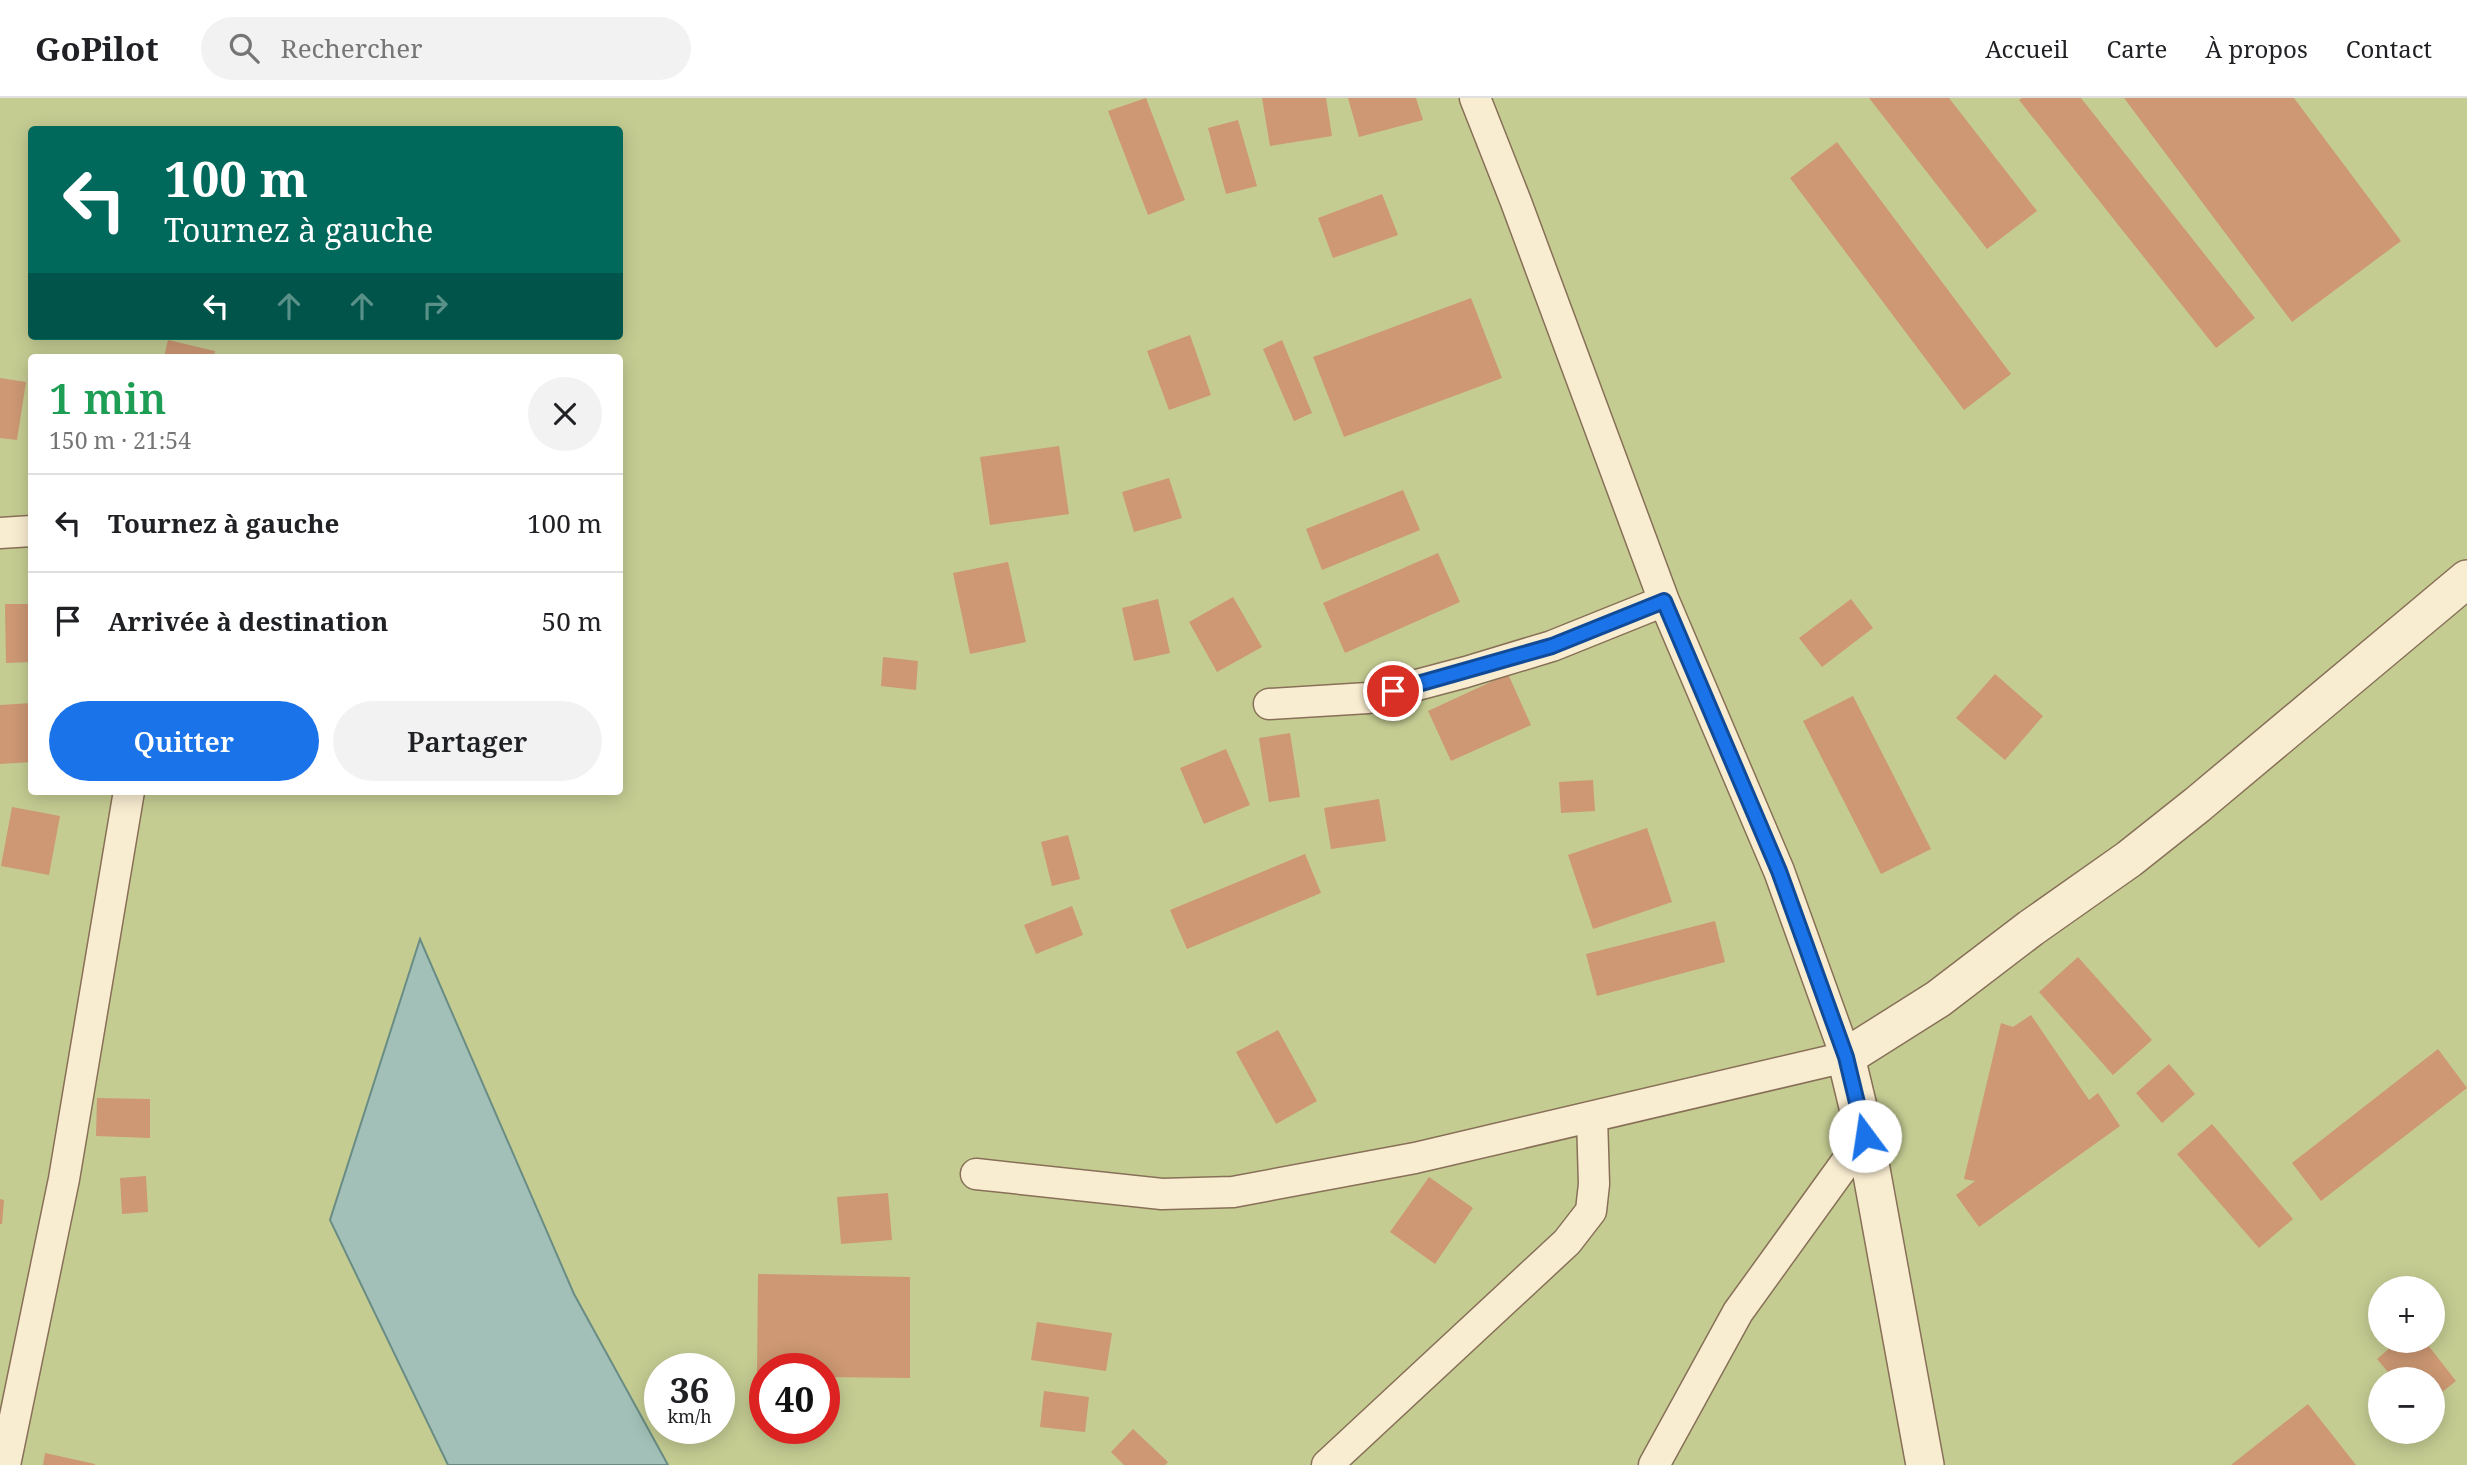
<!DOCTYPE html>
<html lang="fr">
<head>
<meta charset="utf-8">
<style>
	:root { --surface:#fff; --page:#f2f2f2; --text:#202124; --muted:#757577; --line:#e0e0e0; --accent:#1a73e8 }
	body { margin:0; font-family:"Noto Serif",serif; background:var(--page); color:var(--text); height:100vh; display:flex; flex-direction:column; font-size:26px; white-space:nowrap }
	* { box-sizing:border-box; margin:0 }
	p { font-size:23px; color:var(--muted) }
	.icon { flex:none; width:38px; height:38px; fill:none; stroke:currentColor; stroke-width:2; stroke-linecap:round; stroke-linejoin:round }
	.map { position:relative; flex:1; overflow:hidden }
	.drawer { position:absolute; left:28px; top:256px; width:595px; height:441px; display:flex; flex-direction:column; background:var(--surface); border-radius:7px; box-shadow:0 4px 18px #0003 }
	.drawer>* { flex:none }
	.hud { position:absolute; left:28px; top:28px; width:595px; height:214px; border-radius:7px; box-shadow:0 4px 18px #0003; background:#00695c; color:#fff; overflow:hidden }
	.controls { position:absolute; left:2368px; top:1178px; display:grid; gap:14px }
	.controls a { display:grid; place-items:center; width:77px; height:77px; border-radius:50%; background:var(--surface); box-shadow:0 4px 18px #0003; font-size:35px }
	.speed { position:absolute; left:644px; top:1255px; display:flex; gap:14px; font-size:35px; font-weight:700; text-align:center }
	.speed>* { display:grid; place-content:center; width:91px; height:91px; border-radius:50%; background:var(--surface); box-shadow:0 4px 18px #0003; line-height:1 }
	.speed small { font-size:18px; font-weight:400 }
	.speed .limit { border:10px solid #d22; background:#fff; color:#111 }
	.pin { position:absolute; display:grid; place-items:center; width:60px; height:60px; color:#fff; margin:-30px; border:4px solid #fff; border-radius:50%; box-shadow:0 2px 7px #0007 }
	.me { position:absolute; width:77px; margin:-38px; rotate:346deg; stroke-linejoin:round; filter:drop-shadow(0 0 5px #0008) }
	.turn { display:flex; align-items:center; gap:24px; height:147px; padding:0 21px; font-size:32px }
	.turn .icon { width:91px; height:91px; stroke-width:2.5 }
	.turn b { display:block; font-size:49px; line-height:60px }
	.lanes { display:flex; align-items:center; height:66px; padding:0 21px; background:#0003; justify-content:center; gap:35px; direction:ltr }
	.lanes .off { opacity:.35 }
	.round { display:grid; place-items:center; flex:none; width:74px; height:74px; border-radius:37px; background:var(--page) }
	.overview { display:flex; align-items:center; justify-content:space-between; height:119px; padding:0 21px }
	h1 { font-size:42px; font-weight:600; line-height:52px; color:#1e9e55 }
	.cta { display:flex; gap:14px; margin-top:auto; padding:14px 21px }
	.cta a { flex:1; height:80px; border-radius:42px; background:var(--accent); color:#fff; font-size:28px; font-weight:600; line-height:80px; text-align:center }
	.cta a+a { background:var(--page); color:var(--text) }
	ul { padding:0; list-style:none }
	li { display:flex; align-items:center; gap:21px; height:98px; padding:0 21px; border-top:2px solid var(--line) }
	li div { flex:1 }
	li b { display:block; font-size:26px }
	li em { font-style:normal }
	header { display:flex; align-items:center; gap:42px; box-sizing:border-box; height:98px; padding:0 35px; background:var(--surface); border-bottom:2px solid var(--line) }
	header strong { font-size:33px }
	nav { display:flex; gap:38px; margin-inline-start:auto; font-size:24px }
	.search { width:490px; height:63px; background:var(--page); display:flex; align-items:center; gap:18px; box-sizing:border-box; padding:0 24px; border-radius:38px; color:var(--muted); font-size:26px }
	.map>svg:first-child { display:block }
	.green { fill:#c5cc92; fill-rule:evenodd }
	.water { fill:#a2c0b7; stroke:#698d84; stroke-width:2 }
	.building { fill:#cd9873 }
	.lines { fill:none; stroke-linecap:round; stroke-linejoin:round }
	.minor-casing { stroke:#877057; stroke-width:33 }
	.tertiary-casing { stroke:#877057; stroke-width:40 }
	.minor { stroke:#f9edd1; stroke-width:30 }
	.tertiary { stroke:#f9edd1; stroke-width:37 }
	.route-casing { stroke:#114b97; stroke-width:18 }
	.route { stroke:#1a73e8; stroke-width:12 }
</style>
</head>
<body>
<header>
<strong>GoPilot</strong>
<div class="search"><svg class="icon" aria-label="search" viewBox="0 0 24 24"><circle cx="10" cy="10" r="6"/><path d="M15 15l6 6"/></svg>Rechercher</div>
<nav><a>Accueil</a><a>Carte</a><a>À propos</a><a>Contact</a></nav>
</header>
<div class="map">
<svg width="2467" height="1367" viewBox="0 0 2467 1367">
	<rect width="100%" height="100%" fill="#eee0be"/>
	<!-- green -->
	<path class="green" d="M0 0H2467V1367H0ZM32 32H620V238H32ZM32 259H620V693H32ZM2380 1190H2432V1242H2380ZM660 1270H719V1330H660ZM765 1270H824V1330H765ZM2380 1281H2432V1334H2380Z"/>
	<!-- water -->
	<path class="water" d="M420 841 574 1196 668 1367H448L330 1122Z"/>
	<!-- building -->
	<path class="building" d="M1146 0 1185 102 1148 117 1108 13Z
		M1262 0H1326L1332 38 1270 48Z
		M1348 0H1416L1423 22 1359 39Z
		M1869 0H1949L2037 113 1987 151Z
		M2022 0H2081L2255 220 2216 250 2019 2Z
		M2124 0H2294L2401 143 2292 224Z
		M1238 22 1257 88 1226 96 1208 30Z
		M1837 44 2011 276 1964 312 1790 80Z
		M1382 96 1398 137 1333 160 1318 120Z
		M1471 200 1502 280 1344 339 1313 259Z
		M1190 237 1211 297 1169 312 1147 253Z
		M168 242 215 253 214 259H164Z
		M1282 242 1312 315 1294 323 1263 251Z
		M0 280 26 284 17 342 0 340Z
		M1059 348 1069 416 990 427 980 359Z
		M1169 380 1182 420 1134 434 1122 394Z
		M1403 392 1420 432 1322 472 1306 431Z
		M1438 455 1460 504 1345 555 1323 505Z
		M1008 464 1026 544 970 556 953 475Z
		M1233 499 1262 549 1217 574 1189 524Z
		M1158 501 1170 555 1134 563 1122 510Z
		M1851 501 1873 530 1822 569 1799 540Z
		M5 506H32V564L6 565Z
		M883 559 918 563 916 592 881 588Z
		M1508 576 1531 627 1451 663 1428 613Z
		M1995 576 2043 618 2005 662 1956 620Z
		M1853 598 1931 751 1881 776 1803 623Z
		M32 605V664L0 666V607Z
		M1290 635 1300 699 1269 704 1259 640Z
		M1226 651 1250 707 1204 726 1180 670Z
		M1593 682 1595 713 1561 715 1559 684Z
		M1379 701 1386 743 1331 751 1324 710Z
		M12 709 60 718 49 777 1 768Z
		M1647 730 1672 804 1593 831 1568 757Z
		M1068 737 1080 781 1052 788 1041 744Z
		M1305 756 1321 795 1187 851 1170 812Z
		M1072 808 1083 837 1036 856 1024 827Z
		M1715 823 1725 864 1597 898 1586 856Z
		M2078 859 2152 942 2113 977 2039 894Z
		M2031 917 2089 1002 2098 995 2120 1028 1979 1129 1956 1097 1975 1083 1964 1081 2001 925 2013 929Z
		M1278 932 1317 1003 1276 1026 1236 954Z
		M2438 951 2467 990 2321 1103 2292 1065Z
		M2169 966 2195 996 2162 1025 2136 995Z
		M97 1000 150 1001V1040L96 1038Z
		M2212 1026 2293 1121 2259 1150 2177 1056Z
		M146 1078 148 1114 122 1116 120 1080Z
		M1429 1079 1473 1110 1435 1166 1390 1134Z
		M888 1095 892 1142 841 1146 837 1099Z
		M0 1101 4 1102 2 1126H0Z
		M758 1176 910 1179V1280L824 1279V1270H765V1278H757Z
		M1037 1224 1112 1235 1106 1273 1031 1262Z
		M2399 1242H2424L2456 1283 2432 1302V1281H2394L2377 1261Z
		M1044 1293 1089 1299 1085 1334 1040 1329Z
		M2308 1306 2356 1367H2231Z
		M1133 1331 1168 1364 1165 1367H1124L1111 1354Z
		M45 1355 95 1366V1367H43Z"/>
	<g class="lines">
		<!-- minor casing -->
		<g class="minor-casing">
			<path id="minor" d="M0 435 32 433
				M1269 606 1368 600 1466 574 1552 548 1664 503
				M976 1076 1162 1096 1233 1094 1415 1060 1846 959 1779 773 1664 503 1516 104 1475 0
				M5 1367 64 1081 129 693
				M1327 1367 1567 1144 1591 1113 1594 1086 1592 1019
				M1654 1367 1738 1214 1865 1038"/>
		</g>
		<!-- tertiary casing -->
		<g class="tertiary-casing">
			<path id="tertiary" d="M1925 1367 1865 1038 1846 959 1938 901 2031 830 2129 761 2197 707 2467 481"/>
		</g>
		<!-- minor -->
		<use href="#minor" class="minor"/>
		<!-- tertiary -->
		<use href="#tertiary" class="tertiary"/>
	</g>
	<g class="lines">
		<!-- route casing -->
		<g class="route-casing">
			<path id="route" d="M1393 593 1552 548 1664 503 1779 773 1846 959 1865 1038"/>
		</g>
		<!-- route -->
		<use href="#route" class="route"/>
	</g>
</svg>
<div class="controls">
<a>+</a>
<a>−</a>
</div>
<div class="speed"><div>36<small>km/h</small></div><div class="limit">40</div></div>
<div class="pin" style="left:1393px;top:593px;background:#d93025"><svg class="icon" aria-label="arrive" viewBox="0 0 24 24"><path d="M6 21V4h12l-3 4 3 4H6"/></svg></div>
<svg class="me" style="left:1865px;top:1038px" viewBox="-20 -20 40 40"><circle r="19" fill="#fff"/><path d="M0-13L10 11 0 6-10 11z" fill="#1a73e8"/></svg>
<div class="hud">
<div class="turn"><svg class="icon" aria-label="left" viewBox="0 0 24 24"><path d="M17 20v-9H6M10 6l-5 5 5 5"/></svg><div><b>100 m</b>Tournez à gauche</div></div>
<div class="lanes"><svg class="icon" aria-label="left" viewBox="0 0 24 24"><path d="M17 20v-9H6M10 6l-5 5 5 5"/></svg><svg class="icon off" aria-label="ahead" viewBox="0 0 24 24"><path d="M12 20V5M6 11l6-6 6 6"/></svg><svg class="icon off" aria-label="ahead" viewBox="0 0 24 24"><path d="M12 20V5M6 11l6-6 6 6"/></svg><svg class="icon off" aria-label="right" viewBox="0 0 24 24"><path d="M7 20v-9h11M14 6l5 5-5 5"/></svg></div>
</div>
<section class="drawer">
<div class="overview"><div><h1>1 min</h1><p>150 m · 21:54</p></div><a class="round"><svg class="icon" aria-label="close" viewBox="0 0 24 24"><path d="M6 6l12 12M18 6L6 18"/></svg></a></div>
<ul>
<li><svg class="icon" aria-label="left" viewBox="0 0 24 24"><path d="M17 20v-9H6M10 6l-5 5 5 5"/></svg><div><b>Tournez à gauche</b></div><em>100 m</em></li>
<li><svg class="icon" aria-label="arrive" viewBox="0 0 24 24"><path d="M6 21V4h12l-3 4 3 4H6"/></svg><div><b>Arrivée à destination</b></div><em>50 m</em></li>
</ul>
<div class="cta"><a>Quitter</a><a>Partager</a></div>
</section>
</div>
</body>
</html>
